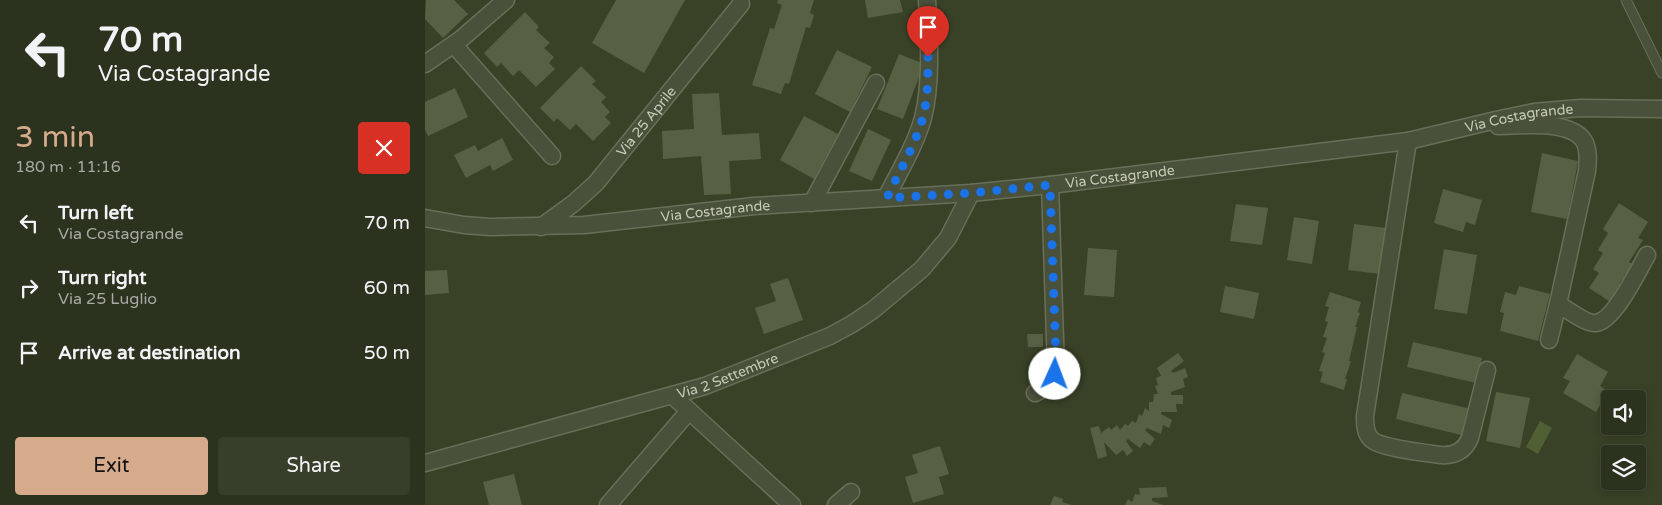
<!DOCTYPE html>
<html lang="en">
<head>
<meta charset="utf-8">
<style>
	:root { --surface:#2b321d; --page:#373e2a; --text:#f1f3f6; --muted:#a6aaa4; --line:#474d3b; --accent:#d6ab8b }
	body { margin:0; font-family:"Varela Round",sans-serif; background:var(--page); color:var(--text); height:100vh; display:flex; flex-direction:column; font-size:19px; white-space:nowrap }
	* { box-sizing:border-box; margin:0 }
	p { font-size:16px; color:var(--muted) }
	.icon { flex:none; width:28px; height:28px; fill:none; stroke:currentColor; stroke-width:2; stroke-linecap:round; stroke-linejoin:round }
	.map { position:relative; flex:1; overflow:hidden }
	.panel { display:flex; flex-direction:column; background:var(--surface); width:425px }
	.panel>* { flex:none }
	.hud { background:#2b321d; color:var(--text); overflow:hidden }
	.fabs { position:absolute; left:1176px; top:390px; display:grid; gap:10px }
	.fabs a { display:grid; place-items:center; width:45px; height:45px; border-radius:5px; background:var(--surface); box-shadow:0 2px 8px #0003,0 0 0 1px var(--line); font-size:25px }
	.pin { position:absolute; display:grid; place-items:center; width:42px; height:42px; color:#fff; margin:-51px -21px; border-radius:50% 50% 50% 0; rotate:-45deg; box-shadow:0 0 5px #0007 }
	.pin .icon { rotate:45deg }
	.me { position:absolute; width:55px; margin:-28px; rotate:2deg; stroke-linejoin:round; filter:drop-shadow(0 0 4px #0008) }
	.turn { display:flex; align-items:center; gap:18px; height:105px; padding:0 15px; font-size:22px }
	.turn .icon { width:65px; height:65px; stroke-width:2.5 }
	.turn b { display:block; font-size:35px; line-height:42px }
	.round { display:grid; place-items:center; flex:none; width:52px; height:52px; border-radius:5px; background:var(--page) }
	.summary { display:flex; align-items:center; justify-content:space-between; height:85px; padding:0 15px }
	h1 { font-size:30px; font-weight:600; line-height:38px; color:var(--accent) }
	.button { display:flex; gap:10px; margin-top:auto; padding:10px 15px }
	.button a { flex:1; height:58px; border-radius:5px; background:var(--accent); color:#111; font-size:20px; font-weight:600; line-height:58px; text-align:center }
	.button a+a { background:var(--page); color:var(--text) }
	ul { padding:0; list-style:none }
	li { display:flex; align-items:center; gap:15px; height:65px; padding:0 15px }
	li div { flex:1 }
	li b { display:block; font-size:19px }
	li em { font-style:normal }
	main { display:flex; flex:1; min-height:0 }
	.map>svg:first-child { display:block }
	.water { fill:#516034 }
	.building { fill:#576043 }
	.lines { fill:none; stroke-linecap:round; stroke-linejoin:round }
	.service-casing { stroke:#676f59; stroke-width:11 }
	.minor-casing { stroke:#676f59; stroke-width:19 }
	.service { stroke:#4a513b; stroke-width:9 }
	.minor { stroke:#4a513b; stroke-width:16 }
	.route { stroke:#1a73e8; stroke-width:9; stroke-dasharray:0 16.2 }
	.labels { text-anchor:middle; stroke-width:4.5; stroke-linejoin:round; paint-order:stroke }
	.street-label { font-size:14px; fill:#c4cbb8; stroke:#2f3720 }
</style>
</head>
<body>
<main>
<section class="panel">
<div class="hud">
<div class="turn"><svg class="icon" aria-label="left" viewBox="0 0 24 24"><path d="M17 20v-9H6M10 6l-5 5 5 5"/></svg><div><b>70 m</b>Via Costagrande</div></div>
</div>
<div class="summary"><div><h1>3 min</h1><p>180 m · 11:16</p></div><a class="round" style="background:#d93025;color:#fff"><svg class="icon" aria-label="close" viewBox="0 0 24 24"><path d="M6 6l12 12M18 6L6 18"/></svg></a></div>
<ul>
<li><svg class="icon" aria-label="left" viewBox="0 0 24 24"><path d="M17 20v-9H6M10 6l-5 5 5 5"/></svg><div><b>Turn left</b><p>Via Costagrande</p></div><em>70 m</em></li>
<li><svg class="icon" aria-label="right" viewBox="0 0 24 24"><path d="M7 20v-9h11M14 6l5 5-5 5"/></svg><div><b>Turn right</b><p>Via 25 Luglio</p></div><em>60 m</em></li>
<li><svg class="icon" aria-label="arrive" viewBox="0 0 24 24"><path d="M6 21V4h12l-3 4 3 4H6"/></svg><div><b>Arrive at destination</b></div><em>50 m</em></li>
</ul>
<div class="button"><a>Exit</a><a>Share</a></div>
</section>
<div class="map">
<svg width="1237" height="505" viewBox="0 0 1237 505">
	<rect width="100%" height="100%" fill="#394227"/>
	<!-- water -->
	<path class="water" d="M1115 421 1127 428 1113 454 1101 447Z"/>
	<!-- building -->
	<path class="building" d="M1 0H29L43 14 18 38 0 19Z
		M191 0H260L219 73 167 43Z
		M353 0H389L385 13 389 15 385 28 381 27 364 84 360 83 356 94 327 85 345 28 349 29 357 5 352 3Z
		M440 0H475L478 12 443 18Z
		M100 12 114 27 111 30 125 43 119 48 129 57 124 63 130 69 111 87 94 70 88 76 76 63 72 67 59 53Z
		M412 50 447 67 425 112 390 94Z
		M474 54 499 64 478 119 452 109Z
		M156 66 171 81 167 84 181 97 176 102 185 112 180 117 186 123 168 141 151 124 145 130 132 118 129 122 115 108Z
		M30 88 43 117 3 136 0 130V102Z
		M294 93 297 135 334 133 336 159 304 161 306 194 279 195 276 156 238 159 237 131 269 129 267 94Z
		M379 116 413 134 389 179 355 160Z
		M443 129 466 140 447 181 424 171Z
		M77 138 88 160 68 171 65 165 41 178 29 155 50 145 53 151Z
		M1117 153 1153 161 1142 219 1106 212Z
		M1018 189 1057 200 1050 225 1041 222 1038 232 1009 223Z
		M1194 203 1223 222 1213 238 1218 240 1204 262 1208 264 1195 283 1199 286 1187 303 1164 288 1174 273 1168 269 1178 253 1173 250 1183 233 1178 229Z
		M811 204 843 208 837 245 805 241Z
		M869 217 894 221 887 264 862 260Z
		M929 224 961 228 955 274 923 270Z
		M663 248 692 250 689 297 659 295Z
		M1019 249 1052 255 1042 314 1009 309Z
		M22 270 24 293 0 295V271Z
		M363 278 378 320 339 334 330 308 351 301 345 284Z
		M800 286 834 293 829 319 795 312Z
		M1094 286 1125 294 1113 341 1075 331 1079 313 1075 312 1080 292 1091 295Z
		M905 292 936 302 933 312 935 313 930 327H932L924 361H926L920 379H922L919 390 895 382 898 372 894 371 900 353 897 352 902 338 898 337 903 322 900 321 904 307 900 306Z
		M602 334H618V347H603Z
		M988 342 1057 358 1051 383 982 367Z
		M753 353 759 361 746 371 748 373 760 368 763 377 758 379 760 387 746 392V395H758V404H751L752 412H736V414L747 420 744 428 738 425 736 434 722 428 720 430 730 439 725 446 719 442 715 448 703 439 701 441 708 451 702 456 698 450 691 455 680 443H679L682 456 673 459 665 428 674 426 676 433 684 427 686 430 692 425 695 430 700 424 703 426 707 421 711 423 714 414 717 416 720 408 724 411V402H728L729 394H733L730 386 733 385 731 378 736 376 732 368Z
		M1152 354 1183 372 1175 386 1183 391 1171 412 1138 393 1145 381 1138 378Z
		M618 365 619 378 603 379V366Z
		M1071 392 1105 398 1095 448 1061 441Z
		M977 393 1046 409 1040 436 971 419Z
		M515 446 524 474 514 477 519 494 488 503 480 477 493 473 487 455Z
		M89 474 97 505H64L58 482Z
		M741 487 743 497 727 498V501L738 505H700L703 499 707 502 710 494 715 495 714 488Z
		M629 496 638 499 637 502 647 505H625Z"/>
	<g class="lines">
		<!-- service casing -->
		<g class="service-casing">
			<path id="service" d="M1201 0 1237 73"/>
		</g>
		<!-- minor casing -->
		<g class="minor-casing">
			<g id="minor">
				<path d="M29 45 127 156"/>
				<path d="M0 64 36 39 81 0"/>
				<path d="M1073 126C1095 126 1145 119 1159 141 1164 150 1163 161 1162 171L1133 304C1142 309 1161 324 1171 323 1189 321 1213 271 1222 255"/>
				<path d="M983 141 940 416C940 424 940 433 946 439 955 448 1001 453 1016 455 1029 456 1040 451 1045 438L1062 370"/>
				<path d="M461 198C474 172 490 146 498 118 507 82 504 37 502 0"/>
				<path d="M387 203 451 83"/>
				<path id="s1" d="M0 218 39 225 65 227 159 225 329 206 546 193 625 185 983 141 1071 120 1109 112 1155 108 1237 109"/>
				<path id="s2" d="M116 227 149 203 171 183 316 4"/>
				<path d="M1124 340 1133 304"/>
				<path d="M610 393C621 388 628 382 631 370L625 185"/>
				<path d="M248 396 367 505"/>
				<path id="s3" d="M0 463 280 386 405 336 427 324 448 310 497 269 523 238 546 193"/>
				<path d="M183 505 264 411"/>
				<path d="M411 505 426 492"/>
			</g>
		</g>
		<!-- service -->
		<use href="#service" class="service"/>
		<!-- minor -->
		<use href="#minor" class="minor"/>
	</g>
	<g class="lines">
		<!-- route -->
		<path class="route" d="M503 57C503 74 503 91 500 108 494 140 475 169 462 198L546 193 625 185 631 359 630 374"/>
	</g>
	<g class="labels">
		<!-- street labels -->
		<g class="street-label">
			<text dy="5" stroke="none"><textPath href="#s1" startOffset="1102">Via Costagrande</textPath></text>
			<text dy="5" stroke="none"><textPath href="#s2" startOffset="150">Via 25 Aprile</textPath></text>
			<text dy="5" stroke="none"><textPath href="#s1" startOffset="698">Via Costagrande</textPath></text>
			<text dy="5" stroke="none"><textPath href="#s1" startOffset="292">Via Costagrande</textPath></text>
			<text dy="5" stroke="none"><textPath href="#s3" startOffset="315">Via 2 Settembre</textPath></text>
		</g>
	</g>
</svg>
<div class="fabs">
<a><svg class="icon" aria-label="sound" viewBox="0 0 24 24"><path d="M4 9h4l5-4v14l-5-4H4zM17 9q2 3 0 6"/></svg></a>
<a><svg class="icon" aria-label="layers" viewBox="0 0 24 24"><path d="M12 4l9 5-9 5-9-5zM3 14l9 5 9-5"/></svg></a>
</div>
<div class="pin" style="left:503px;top:57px;background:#d93025"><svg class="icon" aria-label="arrive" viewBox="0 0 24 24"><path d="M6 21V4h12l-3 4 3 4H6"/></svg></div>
<svg class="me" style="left:630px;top:374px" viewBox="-20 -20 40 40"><circle r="19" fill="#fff"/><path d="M0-13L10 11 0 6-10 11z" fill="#1a73e8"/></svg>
</div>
</main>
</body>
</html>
